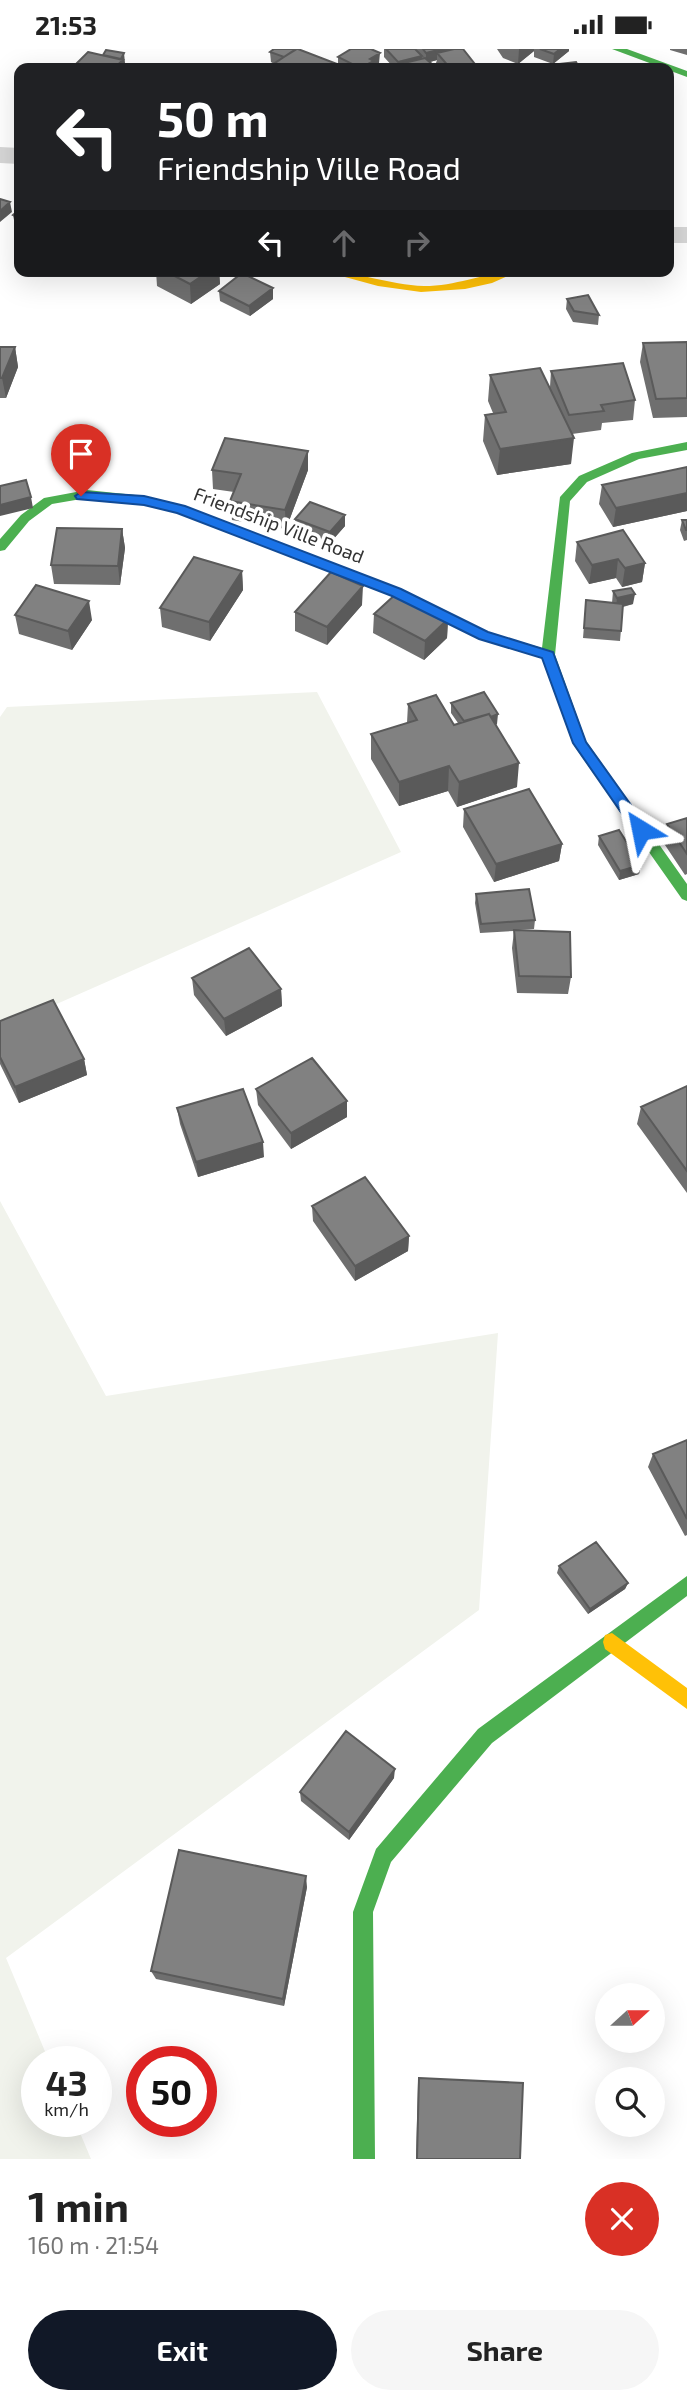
<!DOCTYPE html>
<html lang="en">
<head>
<meta charset="utf-8">
<style>
	:root { --surface:#fff; --page:#f6f6f6; --text:#222; --muted:#767676; --accent:#111827 }
	body { margin:0; font-family:"Exo 2",sans-serif; background:var(--page); color:var(--text); height:100vh; display:flex; flex-direction:column; font-size:26px; white-space:nowrap }
	* { box-sizing:border-box; margin:0 }
	p { font-size:23px; color:var(--muted) }
	.icon { flex:none; width:38px; height:38px; fill:none; stroke:currentColor; stroke-width:2; stroke-linecap:round; stroke-linejoin:round }
	.map { position:relative; height:2110px; overflow:hidden }
	.sheet { display:flex; flex-direction:column; background:var(--surface); flex:1 }
	.sheet>* { flex:none }
	.banner { position:absolute; left:14px; top:14px; width:660px; height:214px; border-radius:14px; box-shadow:0 7px 28px #0002; background:#202124; color:#fff; overflow:hidden }
	.needle { width:46px; rotate:69deg }
	.buttons { position:absolute; left:595px; top:1934px; display:grid; gap:14px }
	.buttons a { display:grid; place-items:center; width:70px; height:70px; border-radius:50%; background:var(--surface); box-shadow:0 7px 28px #0002; font-size:35px }
	.speed { position:absolute; left:21px; top:1997px; display:flex; gap:14px; font-size:35px; font-weight:700; text-align:center }
	.speed>* { display:grid; place-content:center; width:91px; height:91px; border-radius:50%; background:var(--surface); box-shadow:0 7px 28px #0002; line-height:1 }
	.speed small { font-size:18px; font-weight:400 }
	.speed .limit { border:10px solid #d22; background:#fff; color:#111 }
	.pin { position:absolute; display:grid; place-items:center; width:60px; height:60px; color:#fff; margin:-72px -30px; border-radius:50% 50% 50% 0; rotate:-45deg; box-shadow:0 0 7px #0007 }
	.pin .icon { rotate:45deg }
	.me { position:absolute; width:77px; margin:-38px; rotate:325deg; stroke-linejoin:round; filter:drop-shadow(0 0 5px #0008) }
	.turn { display:flex; align-items:center; gap:24px; height:147px; padding:0 28px; font-size:32px }
	.turn .icon { width:91px; height:91px; stroke-width:2.5 }
	.turn b { display:block; font-size:49px; line-height:60px }
	.lanes { display:flex; align-items:center; height:66px; padding:0 28px; background:#0003; justify-content:center; gap:35px; direction:ltr }
	.lanes .off { opacity:.35 }
	.round { display:grid; place-items:center; flex:none; width:74px; height:74px; border-radius:37px; background:var(--page) }
	.overview { display:flex; align-items:center; justify-content:space-between; height:119px; padding:0 28px }
	h1 { font-size:42px; font-weight:700; line-height:52px }
	.action { display:flex; gap:14px; margin-top:auto; padding:14px 28px }
	.action a { flex:1; height:80px; border-radius:42px; background:var(--accent); color:#fff; font-size:28px; font-weight:700; line-height:80px; text-align:center }
	.action a+a { background:var(--page); color:var(--text) }
	.status { display:flex; justify-content:space-between; align-items:center; height:49px; padding:0 35px; background:var(--surface); direction:ltr }
	.status svg { height:19px; fill:currentColor }
	.map>svg:first-child { display:block }
	.green { fill:#f1f3ec }
	.lines { fill:none; stroke-linecap:round; stroke-linejoin:round }
	.street { fill:#d7d7d7; fill-rule:evenodd }
	.fast { fill:#4caf50; fill-rule:evenodd }
	.slow { fill:#ffc107; fill-rule:evenodd }
	.wall { fill:#6f6f6f; fill-rule:evenodd }
	.shaded-wall { fill:#5a5a5a }
	.building { fill:#818181; stroke:#5a5a5a; stroke-width:2 }
	.route { fill:#1a73e8; stroke:#114b97; stroke-width:2 }
	.labels { text-anchor:middle; stroke-width:7; stroke-linejoin:round; paint-order:stroke }
	.street-label { font-size:19px; fill:#333; stroke:#fff }
</style>
</head>
<body>
<div class="status"><b>21:53</b><svg viewBox="0 0 49 12"><path d="M0 12V9h3v3zM5 12V6h3v6zM10 12V3h3v9zM15 12V0h3v12zM26 1h20v11H26zM47 4h2v5h-2z"/></svg></div>
<div class="map">
<svg width="687" height="2110" viewBox="0 0 687 2110">
	<rect width="100%" height="100%" fill="#fff"/>
	<!-- green -->
	<path class="green" d="M317 643 401 803 0 980V668L7 658Z
		M0 1152 106 1347 498 1284 479 1561 6 1909 49 2012H37V2072H75L91 2110H0Z"/>
	<g class="lines">
		<!-- street -->
		<path class="street" d="M0 98 19 99V115L0 114Z
			M668 178H687V194H668Z"/>
		<!-- fast -->
		<path class="fast" d="M612 0H627L687 22V28Z
			M687 393V401L639 410 587 433 570 452 555 606 586 692 687 835V852L682 850 575 698 542 609 478 589 391 547 177 464 135 454 87 449 52 455 29 472 5 501 0 502V490L21 466 44 449 87 441 135 446 184 457 401 541 488 583 542 599 560 448 579 427 632 404Z
			M687 1527V1547L492 1694 391 1813 373 1863 375 2110H353V1863L376 1800 478 1680Z"/>
		<!-- slow -->
		<path class="slow" d="M323 222C357 222 389 236 424 237 459 237 487 222 519 222L492 234 465 240 421 243 378 237Z
			M612 1584 687 1639V1660L605 1600 603 1593 605 1586Z"/>
	</g>
	<!-- wall -->
	<path class="wall" d="M384 0H463L478 19H394L384 8ZM437 11 436 14 440 18H433L430 13Z
		M497 0H569V2L553 15 534 8V2L518 15 503 9Z
		M670 0H687V6L670 1Z
		M270 3 337 15V19H269L274 15 271 13Z
		M338 8 379 14 374 18V19H340L338 18Z
		M19 161V178L15 176 13 166Z
		M156 222H219L220 235 191 255 157 237Z
		M587 222H606L605 224 590 226Z
		M273 239V250L250 267 220 252 219 242Z
		M567 250 599 266 598 276 573 273 566 260Z
		M687 293V368L653 369 640 313 643 294Z
		M0 298H15L18 318 6 349H0Z
		M551 322 635 351 633 371 602 374 601 381 572 385 571 415 497 426 483 392 485 366 493 364 488 352 490 326 550 338Z
		M687 418V462L613 478 599 455 602 436Z
		M212 421H308L286 480 232 471 230 452 234 443 213 440Z
		M295 470 345 477 330 494 296 481Z
		M682 471H687V491L684 492 680 481Z
		M122 480 125 499 120 536 54 535 51 516Z
		M577 493 645 514 642 533 622 538 616 529 589 535 575 512Z
		M242 522 243 541 210 592 162 578 160 559Z
		M613 542 633 555 623 558 620 592 583 589 586 551 612 554Z
		M362 556 327 596 295 582V563Z
		M374 565 448 570 447 589 424 611 373 584Z
		M15 566 92 571 72 601 19 585Z
		M451 654 497 675 496 676 517 738 457 758 448 742 399 757 371 710V685L407 674 408 655 454 676 458 674 451 664Z
		M464 760 562 795 559 812 494 833 463 778Z
		M687 769V825L685 826 663 793 667 775Z
		M599 787 641 816 639 825 619 831 598 796Z
		M476 845 535 871 534 880 516 881 571 928 568 945 517 944 512 899 514 882 480 884 475 854Z
		M192 929 281 940 282 957 226 987 194 946Z
		M0 972 84 1010 87 1026 19 1054 0 1015Z
		M687 1037V1144L637 1075 641 1058Z
		M256 1040 347 1052V1068L291 1100 258 1056Z
		M177 1059 264 1108 198 1128 180 1075Z
		M312 1157 409 1187 408 1202 355 1232 313 1172Z
		M687 1391V1486L685 1487 648 1418 653 1405Z
		M559 1517 628 1534 625 1540 588 1565 557 1524Z
		M394 1729 349 1791 301 1752 300 1743Z
		M307 1838 284 1957 156 1930 151 1922Z
		M419 2029 520 2110H416L418 2033Z"/>
	<!-- shaded-wall -->
	<path class="shaded-wall" d="M442 0H462L437 4V11L426 14V4Z
		M519 0H534V2L518 15Z
		M560 0H569V2L553 15 554 5Z
		M124 4 125 14 124 19H114Z
		M380 4 379 14 374 18V19H362L370 10Z
		M422 7 421 17 404 14V19H398V13Z
		M10 153 12 163 0 173V162Z
		M209 222H219L220 235 191 255 190 235Z
		M273 239V250L250 267 249 257Z
		M15 298 18 318 6 349 2 329Z
		M574 389 571 415 497 426 500 400Z
		M308 402V421L286 480 285 461Z
		M687 444V462L613 478 616 459Z
		M31 448 33 459 0 467V456Z
		M345 466V477L330 494V483Z
		M122 480 125 499 120 536 118 517Z
		M618 510 616 529 589 535 592 516Z
		M645 514 642 533 622 538 625 519Z
		M242 522 243 541 210 592 209 573Z
		M363 537 362 556 327 596V578Z
		M635 545 633 555 616 559 617 549Z
		M89 552 92 571 72 601 68 582Z
		M448 570 447 589 424 611 425 592Z
		M498 665 497 675 466 686 467 676Z
		M519 714 517 738 457 758 459 733Z
		M449 717 448 742 399 757V733Z
		M562 795 559 812 494 833 496 815Z
		M641 816 639 825 619 831 620 822Z
		M281 940 282 957 226 987 224 970Z
		M84 1010 87 1026 19 1054 15 1038Z
		M347 1052V1068L291 1100V1084Z
		M263 1093 264 1108 198 1128 196 1113Z
		M409 1187 408 1202 355 1232V1217Z
		M628 1534 625 1540 588 1565 590 1560Z
		M395 1720 394 1729 349 1791V1783Z
		M306 1827 307 1838 284 1957 283 1950Z"/>
	<!-- building -->
	<path class="building" d="M274 0H293L295 1 284 8 270 3Z
		M296 0H298L337 15 331 19H271L269 18Z
		M351 0H371L380 4 370 10 374 12 360 19 338 8Z
		M386 0H415L422 7 398 13Z
		M423 0H442L426 4Z
		M454 0H463L478 19H450L437 4Z
		M540 0H560L554 5Z
		M106 1 124 4 121 10 103 6Z
		M88 3 123 11 114 19H72Z
		M425 9 433 16 423 19H408L404 14Z
		M576 13 579 19H542L541 17Z
		M437 16 441 19H430Z
		M0 150 10 153 0 162Z
		M19 161V169L13 166Z
		M165 222H209L190 235Z
		M242 224 273 239 249 257 219 242Z
		M588 246 599 266 574 262 567 250Z
		M687 293V349L656 350 643 294Z
		M0 298H15L2 329H0Z
		M623 314 635 351 601 356 604 362 569 366 551 322Z
		M540 319 574 389 500 400 485 366 506 363 490 326Z
		M225 389 308 402 285 461 230 452 241 425 212 421Z
		M687 418V444L616 459 602 436Z
		M26 431 31 448 0 456V437Z
		M310 453 345 466 330 483 295 470Z
		M682 471H687V481H686Z
		M57 479 122 480 118 517 51 516Z
		M623 481 645 514 625 519 618 510 592 516 577 493Z
		M194 508 242 522 209 573 160 559Z
		M331 523 363 537 327 578 295 563Z
		M36 536 89 552 68 582 15 566Z
		M631 539 635 545 617 549 613 542Z
		M397 544 448 570 425 592 374 565Z
		M586 551 623 555 621 582 584 579Z
		M484 643 498 665 491 668 489 665 464 672 451 654Z
		M436 646 454 676 489 665 519 714 459 733 449 717 399 733 371 685 417 671 408 655Z
		M529 740 562 795 496 815 464 760Z
		M687 769V805L667 775Z
		M619 781 641 816 620 822 599 787Z
		M529 840 535 871 481 875 476 845Z
		M514 881 570 883 571 928 519 927Z
		M249 899 281 940 224 970 192 929Z
		M53 951 84 1010 15 1038 0 1008V972Z
		M312 1009 347 1052 291 1084 256 1040Z
		M687 1037V1122L641 1058Z
		M243 1040 263 1093 196 1113 177 1059Z
		M365 1128 409 1187 355 1217 312 1157Z
		M687 1391V1470L653 1405Z
		M596 1493 628 1534 590 1560 559 1517Z
		M346 1682 395 1720 349 1783 300 1743Z
		M179 1801 306 1827 283 1950 151 1922Z
		M419 2029 523 2034 520 2110H417Z"/>
	<!-- route -->
	<path class="route" d="M81 443 144 447 185 457 401 540 488 583 553 603 586 693 646 777V785H636L573 694 542 609 479 590 392 547 177 464 144 456 77 450 75 447Z"/>
	<g class="labels">
		<!-- street labels -->
		<g class="street-label">
			<text transform="translate(279 476) rotate(21)" y="7">Friendship Ville Road</text>
		</g>
	</g>
</svg>
<div class="buttons">
<a><svg class="needle" viewBox="-14 -14 28 28"><path d="M0-13l5 13h-10z" fill="#e53935"/><path d="M0 13l5-13h-10z" fill="#767676"/></svg></a>
<a><svg class="icon" aria-label="search" viewBox="0 0 24 24"><circle cx="10" cy="10" r="6"/><path d="M15 15l6 6"/></svg></a>
</div>
<div class="speed"><div>43<small>km/h</small></div><div class="limit">50</div></div>
<div class="pin" style="left:81px;top:447px;background:#d93025"><svg class="icon" aria-label="arrive" viewBox="0 0 24 24"><path d="M6 21V4h12l-3 4 3 4H6"/></svg></div>
<svg class="me" style="left:641px;top:781px" viewBox="-20 -20 40 40"><path d="M0-17L14 15 0 8-14 15z" fill="#1a73e8" stroke="#fff" stroke-width="4"/></svg>
<div class="banner">
<div class="turn"><svg class="icon" aria-label="left" viewBox="0 0 24 24"><path d="M17 20v-9H6M10 6l-5 5 5 5"/></svg><div><b>50 m</b>Friendship Ville Road</div></div>
<div class="lanes"><svg class="icon" aria-label="left" viewBox="0 0 24 24"><path d="M17 20v-9H6M10 6l-5 5 5 5"/></svg><svg class="icon off" aria-label="ahead" viewBox="0 0 24 24"><path d="M12 20V5M6 11l6-6 6 6"/></svg><svg class="icon off" aria-label="right" viewBox="0 0 24 24"><path d="M7 20v-9h11M14 6l5 5-5 5"/></svg></div>
</div>
</div>
<section class="sheet">
<div class="overview"><div><h1>1 min</h1><p>160 m · 21:54</p></div><a class="round" style="background:#d93025;color:#fff"><svg class="icon" aria-label="close" viewBox="0 0 24 24"><path d="M6 6l12 12M18 6L6 18"/></svg></a></div>
<div class="action"><a>Exit</a><a>Share</a></div>
</section>
</body>
</html>
